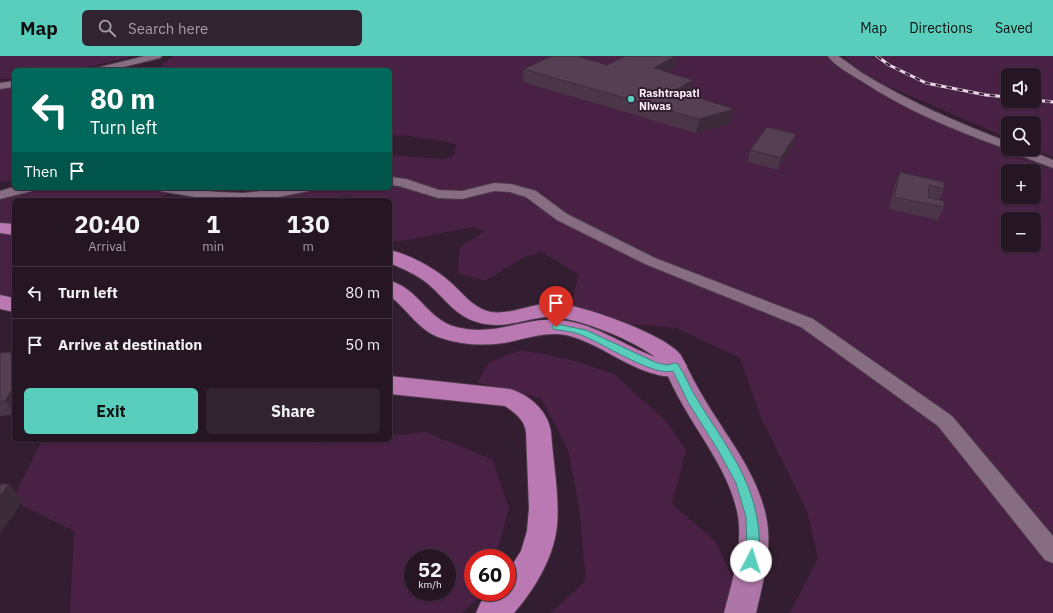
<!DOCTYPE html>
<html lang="en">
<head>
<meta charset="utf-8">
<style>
	:root { --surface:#261624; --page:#322331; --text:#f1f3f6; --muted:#a49fa6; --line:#423541; --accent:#5acebd }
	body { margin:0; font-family:"IBM Plex Sans",sans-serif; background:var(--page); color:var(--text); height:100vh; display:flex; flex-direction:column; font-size:15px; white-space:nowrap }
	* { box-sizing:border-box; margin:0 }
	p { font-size:13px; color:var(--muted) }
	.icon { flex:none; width:22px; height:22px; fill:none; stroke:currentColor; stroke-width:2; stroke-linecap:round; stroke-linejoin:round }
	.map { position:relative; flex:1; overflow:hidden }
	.sheet { position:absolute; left:12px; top:142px; width:380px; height:244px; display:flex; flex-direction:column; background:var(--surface); border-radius:6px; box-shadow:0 1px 3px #0004,0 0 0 1px var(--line) }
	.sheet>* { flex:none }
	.top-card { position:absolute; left:12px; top:12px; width:380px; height:122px; border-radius:6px; box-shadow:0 1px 3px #0004,0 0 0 1px var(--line); background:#00695c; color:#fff; overflow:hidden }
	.fabs { position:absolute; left:1001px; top:12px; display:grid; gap:8px }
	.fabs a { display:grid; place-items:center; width:40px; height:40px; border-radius:6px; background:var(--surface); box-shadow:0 1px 3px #0004,0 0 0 1px var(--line); font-size:20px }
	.speed { position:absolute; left:404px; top:493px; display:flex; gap:8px; font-size:20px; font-weight:700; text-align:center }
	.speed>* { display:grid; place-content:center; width:52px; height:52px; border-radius:50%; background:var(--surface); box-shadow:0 1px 3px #0004,0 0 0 1px var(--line); line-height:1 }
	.speed small { font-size:10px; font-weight:400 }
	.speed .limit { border:6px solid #d22; background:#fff; color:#111 }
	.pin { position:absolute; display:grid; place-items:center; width:34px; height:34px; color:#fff; margin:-41px -17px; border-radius:50% 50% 50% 0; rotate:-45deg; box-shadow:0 0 4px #0007 }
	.pin .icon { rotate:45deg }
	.me { position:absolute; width:44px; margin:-22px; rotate:5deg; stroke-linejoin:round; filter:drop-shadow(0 0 3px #0008) }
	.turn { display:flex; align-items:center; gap:14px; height:84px; padding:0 12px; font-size:18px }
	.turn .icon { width:52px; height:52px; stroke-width:2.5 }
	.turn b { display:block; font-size:28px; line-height:34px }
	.then { display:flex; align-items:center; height:38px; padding:0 12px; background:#0003; gap:8px; font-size:15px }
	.eta { display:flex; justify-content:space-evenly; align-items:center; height:68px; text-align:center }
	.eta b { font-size:24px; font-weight:700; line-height:28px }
	.primary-button { display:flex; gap:8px; margin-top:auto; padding:8px 12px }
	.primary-button a { flex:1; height:46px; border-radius:6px; background:var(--accent); color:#111; font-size:16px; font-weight:700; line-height:46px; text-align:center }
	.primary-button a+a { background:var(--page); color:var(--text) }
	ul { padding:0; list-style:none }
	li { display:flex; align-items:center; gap:12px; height:52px; padding:0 12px; border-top:1px solid var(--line) }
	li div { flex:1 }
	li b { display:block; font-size:15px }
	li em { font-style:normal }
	header { display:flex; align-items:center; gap:24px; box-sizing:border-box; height:56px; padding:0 20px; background:var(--accent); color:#111 }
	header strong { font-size:19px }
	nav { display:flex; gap:22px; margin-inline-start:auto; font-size:14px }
	.search { width:280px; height:36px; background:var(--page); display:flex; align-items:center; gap:10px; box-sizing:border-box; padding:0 14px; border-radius:6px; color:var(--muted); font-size:15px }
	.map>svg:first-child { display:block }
	.green { fill:#482144; fill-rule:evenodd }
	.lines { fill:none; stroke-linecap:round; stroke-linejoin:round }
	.minor-casing { stroke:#4c3a4a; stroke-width:2 }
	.primary-casing { stroke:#4c3a4a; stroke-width:2 }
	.trunk-casing { stroke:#4c3a4a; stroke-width:2 }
	.minor { fill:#866d82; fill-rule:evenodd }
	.primary { fill:#ae76a7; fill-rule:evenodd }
	.trunk { fill:#bb79b3; fill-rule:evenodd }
	.rail-casing { stroke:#e7d7e5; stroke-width:3 }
	.rail { stroke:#331d30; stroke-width:2; stroke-dasharray:5.5; stroke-linecap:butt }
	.wall { fill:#4a3647 }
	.shaded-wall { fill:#3c2c3a }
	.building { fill:#563f53; stroke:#3c2c3a }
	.route { fill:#5acebd; stroke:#3a867b }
	.poi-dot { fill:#5acebd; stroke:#331d30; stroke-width:1.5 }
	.labels { text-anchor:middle; stroke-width:4; stroke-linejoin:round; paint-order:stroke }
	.far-poi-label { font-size:11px; font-weight:bold; fill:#feeffc; stroke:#331d30; text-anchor:start }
</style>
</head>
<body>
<header>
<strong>Map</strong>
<div class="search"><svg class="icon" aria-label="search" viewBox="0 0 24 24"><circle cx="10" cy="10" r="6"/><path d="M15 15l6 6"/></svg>Search here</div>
<nav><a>Map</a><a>Directions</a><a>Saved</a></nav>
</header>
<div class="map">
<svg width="1053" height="557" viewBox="0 0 1053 557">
	<rect width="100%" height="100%" fill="#331d30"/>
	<!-- green -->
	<path class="green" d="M0 0H134L76 14H14V23H0Z
		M174 0H830L836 10 898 48 1053 113V557H790L818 502 807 455 761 362 740 302 676 272 595 265 571 248 579 219 542 196 524 201 485 225 458 217 460 191 485 175 473 171 390 187V144H353L349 139 320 144H201L284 132H390V99L444 103 454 100 456 88 408 80 390 79V14H165L162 8ZM1008 115H1034V141H1008ZM1008 163H1034V189H1008Z
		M845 0H1053V101L1034 93V67H1008V82L864 20ZM1008 19H1034V45H1008Z
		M0 31 14 32V124L0 126Z
		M14 132H182L154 144H14V239L0 240V136Z
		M522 294 568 303 614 318 666 365 686 394 672 448 716 486 735 528 722 557H551L586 524 579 450 568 394 541 342 477 327 489 306Z
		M425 376 492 403 509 453 495 502H473V536H485L462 557H70L74 475 12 445 42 384H317L320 388 354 384H390V380ZM413 502H447V536H413Z"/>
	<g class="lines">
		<!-- minor casing -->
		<g class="minor-casing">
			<path id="minor" d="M145 0H162L160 2 111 14H94L96 12Z
				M828 0C831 0 835 0 838 0 840 1 858 14 862 17 910 46 956 66 1008 86V93H1026L1053 104V112L1011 96 1009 93 1004 92C954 74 905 54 860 24 849 17 836 11 828 0Z
				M14 25V31L0 33V27Z
				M390 121 406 123 439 134 462 135 494 127 511 128 536 135 567 158 655 202 813 263 952 360 1053 480V507L1045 504 938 370 801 271 645 208 557 164 526 141 510 136 494 135 462 143 438 142 399 130 390 129Z
				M14 131V132H33L32 135 0 143V135Z
				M159 132H185L217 136 244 137 286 132H310L309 135 304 136 262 144H214L165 136 160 135Z"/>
		</g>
		<!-- primary casing -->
		<g class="primary-casing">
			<path id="primary" d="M675 302 683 304C690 316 695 328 702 339 725 379 756 414 766 460 773 492 763 526 756 557H724C732 526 743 492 738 460 731 420 704 386 684 351 676 338 670 324 663 310L667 304Z"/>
		</g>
		<!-- trunk casing -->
		<g class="trunk-casing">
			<path id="trunk" d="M0 167 14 168V179L0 177Z
				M390 194C410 199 433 211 449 225 461 235 471 250 487 255 508 261 531 247 553 247 578 247 663 278 679 297 682 300 684 306 687 310L683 316C679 317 673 320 669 320 663 321 656 318 651 317 622 308 599 288 570 280 548 274 526 283 504 287 483 290 462 289 441 282 419 275 408 254 390 240V225C418 232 428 264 456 271 494 281 522 262 556 264 592 265 622 289 655 301 635 285 571 258 545 261 521 264 501 274 477 266 455 260 444 241 427 227 416 218 403 213 390 207Z
				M0 239 14 242V256L0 253Z
				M390 320 510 333C530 339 548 355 551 376 553 406 561 448 556 477 551 506 533 535 514 557H476L481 546 491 536H507V517L521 495 527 475 529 452 526 376C524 363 515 357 505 350L390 338Z"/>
		</g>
		<!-- minor -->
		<use href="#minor" class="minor"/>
		<!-- primary -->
		<use href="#primary" class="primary"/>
		<!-- trunk -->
		<use href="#trunk" class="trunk"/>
		<!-- rail casing -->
		<g class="rail-casing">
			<path id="rail" d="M877 0 889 9 926 27 986 39 1008 41
				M1034 44 1053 46"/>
		</g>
		<!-- rail -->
		<use href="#rail" class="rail"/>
	</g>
	<!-- wall -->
	<path class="wall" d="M607 9 675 12 667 16 693 24 691 38 689 39 731 67 696 77 523 26V13Z
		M796 78 793 89 778 114 747 106 750 94Z
		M900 116 944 133 939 144 944 151 938 164 889 153 895 128Z
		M14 296V359L0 360V297Z"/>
	<!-- shaded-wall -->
	<path class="shaded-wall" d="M675 0H677L675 12 652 25 654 12Z
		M693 24 691 38 673 48 675 34Z
		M734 53 731 67 696 77 699 63Z
		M796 78 793 89 778 114 781 102Z
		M14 330V357L5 345Z
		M9 428 23 445 0 478V440Z"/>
	<!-- building -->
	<path class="building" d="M552 0H577L607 9 625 0H675L654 12 693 24 675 34 734 53 699 63 523 13Z
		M767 71 796 78 781 102 750 94Z
		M900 116 944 126V133L929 129 928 141 944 145V151L894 141Z
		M14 296V330L5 345 0 346V297Z
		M0 428H9L0 440Z"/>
	<!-- route -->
	<path class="route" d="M556 268 586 274 657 307 668 309 675 307 678 308C685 319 690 332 697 343 724 388 755 423 759 478 759 489 760 499 756 509L751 510 747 509 745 505 747 493 746 461 736 427 718 394 688 346 673 315C653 321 601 286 581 279 572 275 562 275 553 273L552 271 553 269Z"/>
	<!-- markers -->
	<circle class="poi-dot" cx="631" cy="43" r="4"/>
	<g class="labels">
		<!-- far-poi labels -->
		<g class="far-poi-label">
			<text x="639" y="41">Rashtrapati<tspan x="639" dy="13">Niwas</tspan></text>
		</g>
	</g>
</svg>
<div class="fabs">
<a><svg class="icon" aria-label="sound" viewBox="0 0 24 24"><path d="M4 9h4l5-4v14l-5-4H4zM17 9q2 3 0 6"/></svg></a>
<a><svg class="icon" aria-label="search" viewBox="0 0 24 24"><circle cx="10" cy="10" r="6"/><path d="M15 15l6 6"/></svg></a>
<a>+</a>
<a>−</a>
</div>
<div class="speed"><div>52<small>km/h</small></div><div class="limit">60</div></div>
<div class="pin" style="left:556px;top:271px;background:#d93025"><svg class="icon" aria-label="arrive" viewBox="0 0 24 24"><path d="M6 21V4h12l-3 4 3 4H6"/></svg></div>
<svg class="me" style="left:751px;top:505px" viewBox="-20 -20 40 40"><circle r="19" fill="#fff"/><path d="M0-13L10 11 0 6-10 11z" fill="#5acebd"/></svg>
<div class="top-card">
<div class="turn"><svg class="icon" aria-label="left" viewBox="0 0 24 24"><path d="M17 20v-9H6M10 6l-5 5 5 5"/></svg><div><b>80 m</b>Turn left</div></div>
<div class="then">Then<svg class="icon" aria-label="arrive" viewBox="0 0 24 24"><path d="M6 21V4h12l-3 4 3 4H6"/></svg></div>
</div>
<section class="sheet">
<div class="eta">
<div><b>20:40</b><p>Arrival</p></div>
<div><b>1</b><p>min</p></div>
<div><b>130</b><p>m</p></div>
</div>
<ul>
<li><svg class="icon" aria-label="left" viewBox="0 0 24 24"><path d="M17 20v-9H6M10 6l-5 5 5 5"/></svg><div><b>Turn left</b></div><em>80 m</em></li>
<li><svg class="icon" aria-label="arrive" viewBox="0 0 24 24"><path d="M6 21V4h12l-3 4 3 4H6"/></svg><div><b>Arrive at destination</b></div><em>50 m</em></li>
</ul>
<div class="primary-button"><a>Exit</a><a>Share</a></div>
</section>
</div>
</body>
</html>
